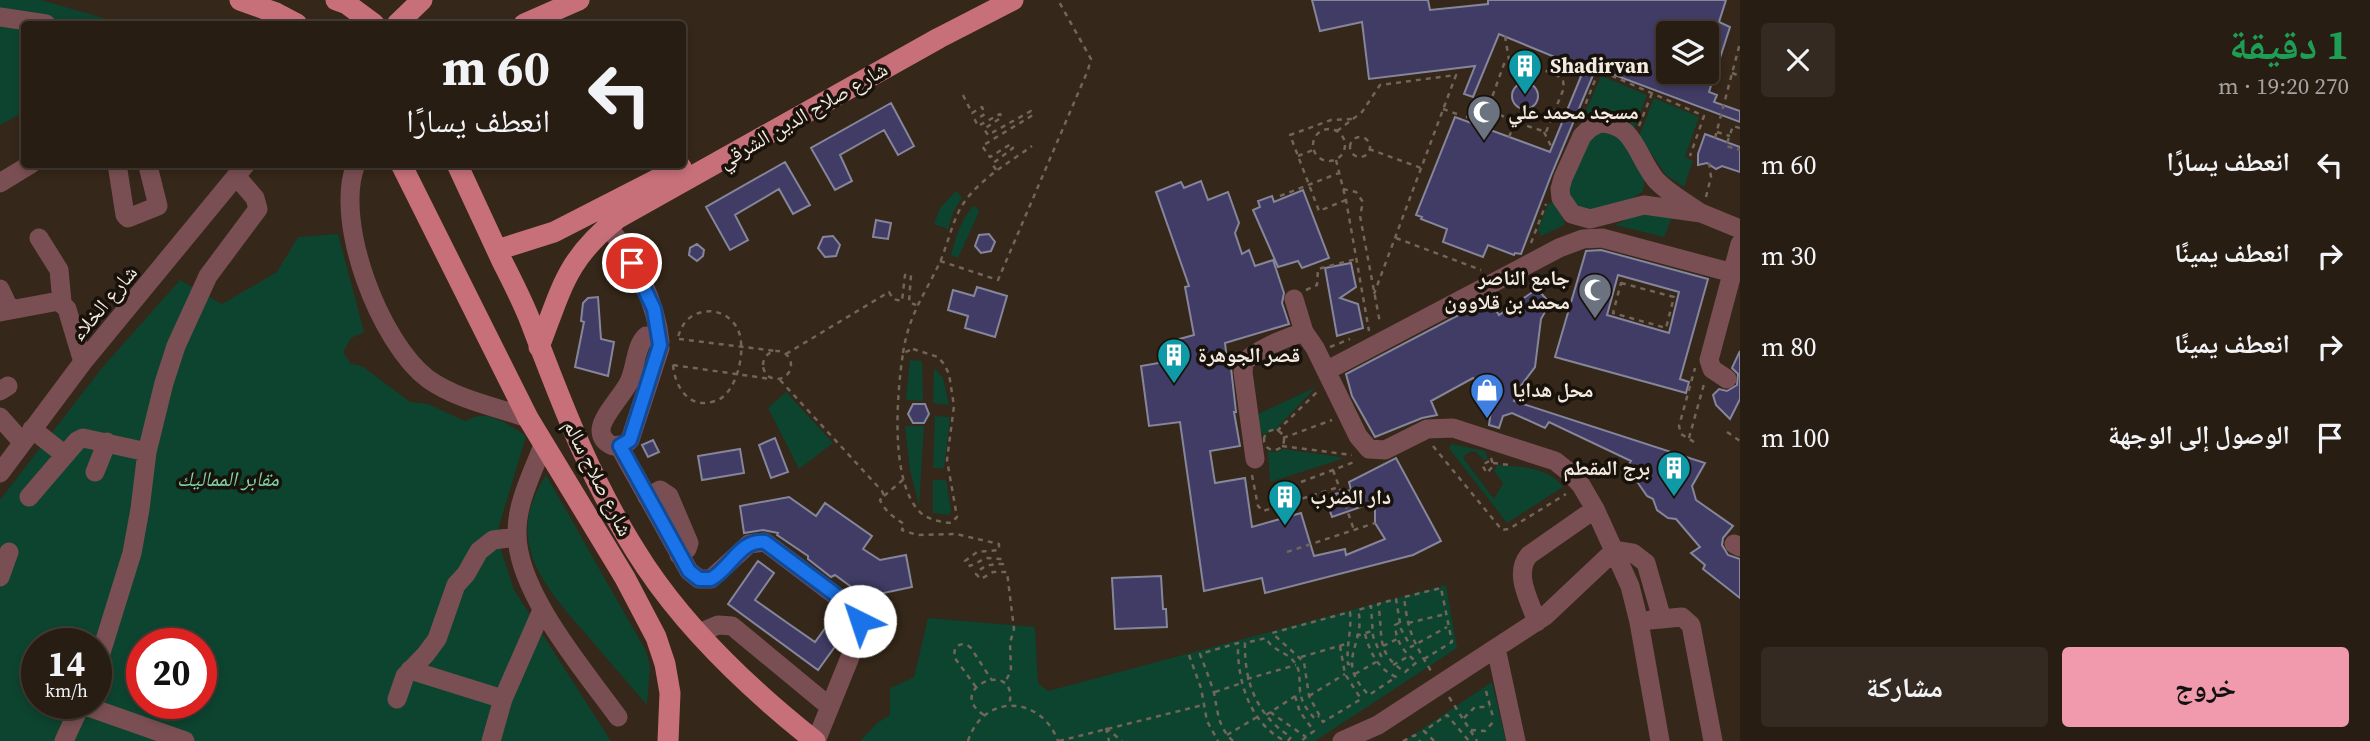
<!DOCTYPE html>
<html lang="ar">
<head>
<meta charset="utf-8">
<style>
	:root { --surface:#281d13; --page:#342a21; --text:#f1f3f6; --muted:#a5a2a0; --line:#443b33; --accent:#f29aad }
	body { margin:0; font-family:"Source Serif 4","Noto Naskh Arabic",serif; background:var(--page); color:var(--text); direction:rtl; height:100vh; display:flex; flex-direction:column; font-size:26px; white-space:nowrap }
	* { box-sizing:border-box; margin:0 }
	p { font-size:23px; color:var(--muted) }
	.icon { flex:none; width:38px; height:38px; fill:none; stroke:currentColor; stroke-width:2; stroke-linecap:round; stroke-linejoin:round }
	.map { position:relative; flex:1; overflow:hidden; direction:ltr }
	.panel { display:flex; flex-direction:column; background:var(--surface); width:630px }
	.panel>* { flex:none }
	.guide { position:absolute; left:21px; top:21px; width:665px; height:147px; border-radius:7px; box-shadow:0 4px 10px #0003,0 0 0 2px var(--line); direction:rtl; background:#281d13; color:var(--text); overflow:hidden }
	.buttons { position:absolute; left:1656px; top:21px; display:grid; gap:14px }
	.buttons a { display:grid; place-items:center; width:63px; height:63px; border-radius:7px; background:var(--surface); box-shadow:0 4px 10px #0003,0 0 0 2px var(--line); font-size:35px }
	.speed { position:absolute; left:21px; top:628px; display:flex; gap:14px; font-size:35px; font-weight:700; text-align:center }
	.speed>* { display:grid; place-content:center; width:91px; height:91px; border-radius:50%; background:var(--surface); box-shadow:0 4px 10px #0003,0 0 0 2px var(--line); line-height:1 }
	.speed small { font-size:18px; font-weight:400 }
	.speed .limit { border:10px solid #d22; background:#fff; color:#111 }
	.pin { position:absolute; display:grid; place-items:center; width:60px; height:60px; color:#fff; margin:-30px; border:4px solid #fff; border-radius:50%; box-shadow:0 2px 7px #0007 }
	.me { position:absolute; width:77px; margin:-38px; rotate:319deg; stroke-linejoin:round; filter:drop-shadow(0 0 5px #0008) }
	.turn { display:flex; align-items:center; gap:24px; height:147px; padding:0 21px; font-size:32px }
	.turn .icon { width:91px; height:91px; stroke-width:2.5 }
	.turn b { display:block; font-size:49px; line-height:60px }
	.round { display:grid; place-items:center; flex:none; width:74px; height:74px; border-radius:7px; background:var(--page) }
	.headline { display:flex; align-items:center; justify-content:space-between; height:119px; padding:0 21px }
	h1 { font-size:42px; font-weight:700; line-height:52px; color:#1e9e55 }
	.button { display:flex; gap:14px; margin-top:auto; padding:14px 21px }
	.button a { flex:1; height:80px; border-radius:7px; background:var(--accent); color:#111; font-size:28px; font-weight:700; line-height:80px; text-align:center }
	.button a+a { background:var(--page); color:var(--text) }
	ul { padding:0; list-style:none }
	li { display:flex; align-items:center; gap:21px; height:91px; padding:0 21px }
	li div { flex:1 }
	li b { display:block; font-size:26px }
	li em { font-style:normal }
	main { display:flex; flex:1; min-height:0 }
	.map>svg:first-child { display:block }
	.green { fill:#0d442f; fill-rule:evenodd }
	.building { fill:#403c65; stroke:#86869b; stroke-width:2; fill-rule:evenodd }
	.lines { fill:none; stroke-linecap:round; stroke-linejoin:round }
	.path { stroke:#726559; stroke-width:2.5; stroke-dasharray:5 5; stroke-linecap:butt }
	.minor { stroke:#7a4f53; stroke-width:19 }
	.major { stroke:#c7707a; stroke-width:21 }
	.route-casing { stroke:#114b97; stroke-width:18 }
	.route { stroke:#1a73e8; stroke-width:12 }
	.labels { text-anchor:middle; stroke-width:7; stroke-linejoin:round; paint-order:stroke }
	.poi-label { font-size:21px; font-weight:bold; fill:#f3eae1; stroke:#18120b; text-anchor:start }
	.street-label { font-size:21px; fill:#f3eae1; stroke:#18120b }
	.park-label { font-size:21px; font-style:italic; fill:#7fd3ac; stroke:#18120b }
</style>
</head>
<body>
<main>
<section class="panel">
<div class="headline"><div><h1>1 دقيقة</h1><p>270 m · 19:20</p></div><a class="round"><svg class="icon" aria-label="close" viewBox="0 0 24 24"><path d="M6 6l12 12M18 6L6 18"/></svg></a></div>
<ul>
<li><svg class="icon" aria-label="left" viewBox="0 0 24 24"><path d="M17 20v-9H6M10 6l-5 5 5 5"/></svg><div><b>انعطف يسارًا</b></div><em>60 m</em></li>
<li><svg class="icon" aria-label="right" viewBox="0 0 24 24"><path d="M7 20v-9h11M14 6l5 5-5 5"/></svg><div><b>انعطف يمينًا</b></div><em>30 m</em></li>
<li><svg class="icon" aria-label="right" viewBox="0 0 24 24"><path d="M7 20v-9h11M14 6l5 5-5 5"/></svg><div><b>انعطف يمينًا</b></div><em>80 m</em></li>
<li><svg class="icon" aria-label="arrive" viewBox="0 0 24 24"><path d="M6 21V4h12l-3 4 3 4H6"/></svg><div><b>الوصول إلى الوجهة</b></div><em>100 m</em></li>
</ul>
<div class="button"><a>خروج</a><a>مشاركة</a></div>
</section>
<div class="map">
<svg width="1740" height="741" viewBox="0 0 1740 741">
	<rect width="100%" height="100%" fill="#352719"/>
	<!-- green -->
	<path class="green" d="M0 0H41L124 24H24V112L0 125Z
		M1601 76 1647 95 1634 129C1620 110 1602 108 1582 120Z
		M1654 98 1699 117 1685 157 1693 161 1684 187 1666 175 1639 136Z
		M1597 131 1618 133 1645 177 1643 191 1631 200 1591 211 1571 204 1568 188 1589 139Z
		M956 191 962 197 953 213 948 229 934 224 940 208Z
		M1553 202 1564 220V225L1541 236 1538 230 1548 204Z
		M976 206 979 212 958 258 951 255C956 237 960 222 972 207Z
		M1648 214 1673 215 1664 237 1615 225 1629 218Z
		M338 234 364 332 351 338 343 352 351 364 362 366 410 402 428 404 465 421C487 408 506 423 526 436L499 526 501 550 514 590 611 741H0V500L101 369 180 280 222 304 277 272 298 237ZM37 644H96V704H37ZM142 644H201V704H142Z
		M910 360 922 361 923 401 906 400Z
		M934 368 943 378 949 405 933 403Z
		M1316 387 1275 430 1263 435 1254 416Z
		M786 392 833 443 799 469 768 408Z
		M935 416 950 417 944 468H933Z
		M905 426H924L919 506 910 470Z
		M1451 444 1485 451 1488 459 1484 460 1476 452 1471 451 1465 455 1464 459 1494 499 1503 483 1494 471 1497 465C1521 467 1548 466 1563 487L1507 523 1449 448Z
		M1284 449 1340 457 1342 459 1270 482 1268 451 1276 452Z
		M546 475 646 651 650 666 647 705C626 681 605 656 584 632 541 582 504 540 546 475Z
		M933 480H946L951 511 949 515 933 513Z
		M1446 585 1457 648 1315 741H860L877 723 890 715V688L914 677 928 618 1035 627 1038 683 1048 691Z
		M1492 682 1506 741H1404Z"/>
	<!-- building -->
	<path class="building" d="M1312 0H1428L1430 10 1488 4V0H1726L1719 22 1730 27 1709 92 1717 95 1714 102 1740 111V122L1596 68 1552 173 1521 254 1515 253 1514 255 1488 245 1483 257 1443 242 1447 229 1421 219 1422 217 1416 215 1455 117 1550 152 1584 69 1499 34 1473 97 1464 94 1475 66 1369 79 1362 22 1320 31ZM1668 33H1706V72H1668Z
		M1512 96a13 13 0 1 1 26 0a13 13 0 1 1-26 0Z
		M891 103 914 146 898 155 884 130 840 155 852 181 835 190 811 148Z
		M1705 134 1740 147V172L1722 166 1716 169 1707 163 1698 165V154Z
		M785 162 810 205 793 214 779 189 735 215 748 240 730 250 706 207Z
		M1201 181 1208 200 1228 192 1239 223 1235 233 1242 254 1249 250 1255 266 1273 260 1284 293 1282 303 1289 324 1225 343 1228 368H1231L1236 412H1234L1240 446 1210 451 1215 483 1245 478 1252 527 1301 513 1314 556 1345 549 1346 555 1385 539 1375 523V502L1332 517 1328 505 1331 504 1329 499 1336 496 1335 494 1351 490 1349 482 1396 458 1441 541 1413 555 1265 593 1262 578 1204 591 1180 422 1149 426 1141 366 1176 360 1172 341 1194 335 1185 287 1189 286 1156 192 1181 182 1184 188Z
		M1303 190 1329 258 1302 268 1298 261 1278 267 1253 210 1260 207 1258 201 1272 196 1274 202Z
		M876 220 891 223 888 239 873 237Z
		M989 234 995 242 991 251 981 253 975 246 979 235Z
		M833 236 840 245 836 256 825 257 818 248 823 237Z
		M697 244 704 250 703 256 697 261 689 255 690 248Z
		M1601 250 1708 279 1680 379 1689 382 1686 393 1555 357 1586 251ZM1618 275 1679 292 1669 333 1607 315Z
		M1351 263 1356 287 1340 298 1358 304 1363 328 1337 336 1325 268Z
		M977 287 1007 296 995 337 965 328 968 316 948 310 953 290 974 296Z
		M1537 289 1550 303 1541 319 1535 367 1520 387 1514 401 1705 463 1692 486 1696 500 1733 526 1723 538 1722 545 1728 555 1740 559V598L1703 569 1705 565 1691 553 1700 547 1676 519 1668 518 1657 510 1653 499 1647 496 1627 467 1631 461 1549 422 1545 428 1512 413 1503 416 1499 428 1489 425 1493 395 1473 378 1431 401 1437 415 1422 418 1375 437 1352 396 1346 374 1489 299 1499 315Z
		M598 297 601 339 614 342 608 376 575 367 584 322 581 321 583 303 588 298Z
		M1740 351V399L1730 419 1716 405 1713 395 1719 389 1727 391 1737 385 1738 374 1732 368Z
		M913 404H925L929 414 924 423H913L908 414Z
		M775 438 788 472 771 478 759 445Z
		M653 440 659 452 648 457 642 445Z
		M740 449 744 473 702 480 698 456Z
		M789 497 816 516 825 503 872 536 863 549 880 560 906 555 912 587 865 597 835 575 831 577 808 559V556L777 535 778 533 763 530 744 533 740 506Z
		M758 561 774 573 755 600 789 624 815 642 834 616 847 625V630L818 670 728 604Z
		M1161 576 1163 609H1166L1167 627 1115 629 1112 578Z"/>
	<g class="lines">
		<!-- path -->
		<path class="path" d="M1505 36 1509 60
			M1518 59 1558 76 1563 81 1564 88 1546 132 1515 122 1490 110V103L1504 64 1509 60Z
			M1732 73 1740 76
			M963 95 972 113 982 107 985 114 975 120 978 126 1000 114 1002 117 984 129 988 135 1031 111 1033 115 982 146 990 157 1011 144 1013 148 992 164 997 171
			M1443 109 1457 114
			M1582 113 1599 70 1704 116 1690 156
			M1466 117 1479 116 1490 110
			M1639 126 1652 93
			M1740 128 1733 126 1726 146 1740 150
			M1313 145a16 16 0 1 1 32 0a16 16 0 1 1-32 0Z
			M1337 131 1362 112 1380 85 1456 75 1374 294
			M1544 132 1552 148
			M1717 132 1730 136
			M1509 137 1515 122
			M1350 147a10 10 0 1 1 20 0a10 10 0 1 1-20 0Z
			M1715 138 1740 43
			M1369 149 1421 168
			M1298 156 1313 150
			M1336 160 1346 200 1369 331
			M1343 189 1356 192 1363 202 1360 216 1380 323
			M1280 196 1339 173
			M1706 197 1711 177 1709 162
			M1346 200 1319 211 1290 135 1331 120 1352 119
			M1396 238 1481 270
			M1531 243 1546 204
			M940 261 998 280 1088 70 1091 59 1058 0
			M1621 283 1674 297 1666 328 1613 313Z
			M1306 290 1317 285 1318 269 1356 259
			M679 339 776 351
			M1330 347 1350 339
			M913 349 938 357 944 364 949 374 954 406 947 460 957 517 951 523C939 522 925 519 917 509 890 475 897 393 903 353Z
			M763 365a14 14 0 1 1 28 0a14 14 0 1 1-28 0Z
			M903 353C909 314 924 296 940 262 947 246 951 227 959 211 973 183 1007 164 1032 146
			M786 354 889 292 893 299 902 301 905 275H911L909 302 916 305
			M673 365C675 387 689 410 715 401 737 395 747 349 738 330 729 310 703 305 687 320 682 325 680 332 677 339
			M673 365 771 379
			M780 380 882 491 884 496 880 500C885 511 893 517 904 524L902 530 917 535 956 534 999 544V550L977 552 965 561 970 566 986 558 1002 559 1003 564C991 564 983 565 976 574L981 579 993 572H1007L1014 629 1010 643 1011 671 1004 684
			M1264 440a10 10 0 1 1 20 0a10 10 0 1 1-20 0Z
			M1277 431 1318 391
			M1727 432 1740 441
			M1283 438 1332 420
			M1689 438 1704 384
			M1694 442 1681 434 1679 426 1695 368
			M1282 446 1352 455
			M1433 446 1502 530 1509 529 1566 494
			M1491 458C1492 461 1493 463 1493 466L1487 473 1482 465 1491 460
			M1493 463 1510 465
			M1333 470 1341 492
			M1252 475 1258 506 1263 511 1339 487
			M1301 482 1357 461
			M884 496 904 479
			M1345 504 1354 530
			M1287 552 1375 523
			M1399 623 1395 625C1396 641 1403 652 1417 662L1405 672C1374 652 1384 635 1378 604L1396 599 1401 629 1411 647 1447 627
			M1408 623 1446 614
			M1365 634C1370 652 1377 668 1396 677L1369 695C1333 660 1367 644 1358 610L1371 606 1373 636 1381 656 1385 654
			M1356 636 1372 631
			M1340 646 1345 674 1361 699 1323 722 1309 696 1304 662 1272 633 1350 612C1352 630 1346 645 1348 664L1352 665
			M1383 646 1397 639
			M1189 655 1201 688 1207 721 1218 741
			M1301 657 1346 644
			M1424 659 1452 642 1441 588 1404 597C1408 632 1413 641 1431 671
			M1393 665 1409 656
			M1355 674 1376 662
			M1247 679 1296 665
			M976 687 954 657 955 648C960 643 966 643 971 648L991 679
			M1486 691 1493 717
			M1215 692 1242 683
			M1295 696 1300 712 1314 731 1301 741
			M1309 696 1345 674
			M1449 697 1477 741
			M1270 712 1306 737
			M984 715C942 688 1021 656 1009 706
			M1266 715 1300 693
			M1464 718 1475 707H1490
			M1106 728 1122 741
			M1106 728 1109 741
			M1471 730 1485 731 1494 721
			M1227 735 1257 717
			M968 741C983 693 1041 695 1058 741
			M1059 741 1203 705
			M1233 741C1218 727 1218 713 1214 693 1210 680 1205 667 1200 654L1238 643C1237 680 1249 723 1285 741
			M1288 741 1291 737C1257 716 1244 682 1245 643L1266 638C1273 652 1287 651 1295 663 1301 671 1299 681 1300 690 1301 702 1307 710 1315 719L1319 716
			M1403 741 1415 735 1420 741
			M1434 741 1424 731 1447 715 1469 741"/>
		<!-- minor -->
		<path class="minor" d="M0 17 46 24
			M1600 123C1635 123 1637 158 1656 180 1668 193 1686 203 1701 213L1644 205 1590 219 1572 214 1561 198 1560 189 1563 178 1582 136 1590 128Z
			M117 164 125 215 128 218 158 206 148 166
			M356 164C333 221 380 343 428 379 456 399 495 407 528 418
			M0 183 31 164
			M1701 213 1740 229
			M608 226C633 260 656 299 660 342
			M39 238 59 270 62 302
			M0 289 10 310
			M1294 299 1304 332 1315 348 1358 436 1369 449 1385 450 1427 429 1453 428 1555 461 1569 472 1581 485 1595 509 1630 586 1639 622 1660 741
			M0 312 59 301 67 309 83 362
			M646 336H653L658 339 660 348 630 440 625 444 613 446C606 443 601 438 601 430 601 417 623 395 629 382 636 368 635 346 646 336Z
			M1326 371 1559 248 1583 239 1602 238 1733 273
			M1727 379 1712 369 1709 360 1740 244
			M0 391 8 386
			M0 417 22 442
			M32 429 65 455
			M543 445C533 472 517 502 517 531 515 590 584 670 618 717
			M619 446 689 571 699 579H711L749 544 765 542 856 611 860 621 859 635 816 741
			M1255 459 1243 372 1244 363C1254 350 1288 337 1304 332
			M95 472 107 442
			M0 473 83 362 246 164
			M29 497 77 441 83 438 147 452
			M647 497 660 490 669 496 689 543 687 549 679 555
			M1734 544 1740 547
			M0 577 9 552
			M1650 620 1682 617 1691 625 1713 741
			M1537 622C1530 601 1513 574 1529 555L1595 509
			M699 633 718 625 732 626 830 707
			M1496 648 1516 741
			M96 669 132 553 140 509 147 452 164 383 176 346 208 276 258 209 255 198 236 176
			M410 670 503 699
			M397 699 405 676 426 654 437 639 456 585 466 574 479 551 493 540 517 537
			M80 704 185 741
			M64 741 81 704
			M491 741 503 699 542 610
			M1342 741 1378 725 1545 616 1615 550 1633 553 1646 563 1662 619"/>
		<!-- major -->
		<path class="major" d="M240 0 276 13 297 24
			M336 0 347 4 374 24
			M397 24 422 0
			M524 24 579 0
			M401 164 528 418 625 578 656 637 665 664 670 693 668 741
			M457 164C472 197 487 229 502 261 512 281 523 302 531 323 564 410 594 489 646 567 691 634 752 691 815 741
			M497 250 554 232 681 167
			M539 347C562 288 566 259 618 218L939 38 1013 0"/>
	</g>
	<g class="lines">
		<!-- route casing -->
		<g class="route-casing">
			<path id="route" d="M632 263 654 309 660 345 630 440 620 446 689 571 699 579H711C731 568 740 539 765 542L852 607 860 621"/>
		</g>
		<!-- route -->
		<use href="#route" class="route"/>
	</g>
	<!-- icons -->
	<defs>
		<g id="building-pin" transform="scale(1.75)"><path d="M0 17L-7.5 6A9.5 9.5 0 1 1 7.5 6Z" fill="#0f9aa8" stroke="#18120b"/><path d="M-4-6H4V6H1V3H-1V6H-4ZM-2.5-4.3h1.7v1.8h-1.7ZM.8-4.3h1.7v1.8H.8ZM-2.5-1h1.7V.8h-1.7ZM.8-1h1.7V.8H.8Z" fill="#fff"/></g>
		<g id="mosque-pin" transform="scale(1.75)"><path d="M0 17L-7.5 6A9.5 9.5 0 1 1 7.5 6Z" fill="#6b7280" stroke="#18120b"/><path d="M3.5-4.9A6 6 0 1 0 3.5 4.9A5 5 0 1 1 3.5-4.9Z" fill="#fff"/></g>
		<g id="shop-pin" transform="scale(1.75)"><path d="M0 17L-7.5 6A9.5 9.5 0 1 1 7.5 6Z" fill="#3f7fe0" stroke="#18120b"/><path d="M-5-2.5h2.3a2.7 3.5 0 0 1 5.4 0H5L5.5 6h-11ZM-1.5-2.5h3a1.5 2.3 0 0 0-3 0Z" fill="#fff"/></g>
	</defs>
	<g fill-rule="evenodd">
		<use href="#building-pin" x="1525" y="66"/>
		<use href="#mosque-pin" x="1484" y="112"/>
		<use href="#mosque-pin" x="1595" y="290"/>
		<use href="#building-pin" x="1174" y="355"/>
		<use href="#shop-pin" x="1487" y="390"/>
		<use href="#building-pin" x="1674" y="468"/>
		<use href="#building-pin" x="1285" y="497"/>
	</g>
	<g class="labels">
		<!-- poi labels -->
		<g class="poi-label">
			<text x="1550" y="73">Shadirvan</text>
			<text x="1508" y="119">مسجد محمد علي</text>
			<text x="1570" y="285" text-anchor="end">جامع الناصر<tspan x="1570" dy="24">محمد بن قلاوون</tspan></text>
			<text x="1198" y="362">قصر الجوهرة</text>
			<text x="1512" y="397">محل هدايا</text>
			<text x="1650" y="475" text-anchor="end">برج المقطم</text>
			<text x="1310" y="504">دار الضرب</text>
		</g>
		<!-- street labels -->
		<g class="street-label">
			<text transform="translate(803 115) rotate(-30)" y="7">شارع صلاح الدين الشرقي</text>
			<text transform="translate(104 303) rotate(-50)" y="7">شارع الخلاء</text>
			<text transform="translate(598 478) rotate(63)" y="7">شارع صلاح سالم</text>
		</g>
		<!-- park labels -->
		<g class="park-label">
			<text x="228" y="486">مقابر المماليك</text>
		</g>
	</g>
</svg>
<div class="buttons">
<a><svg class="icon" aria-label="layers" viewBox="0 0 24 24"><path d="M12 4l9 5-9 5-9-5zM3 14l9 5 9-5"/></svg></a>
</div>
<div class="speed"><div>14<small>km/h</small></div><div class="limit">20</div></div>
<div class="pin" style="left:632px;top:263px;background:#d93025"><svg class="icon" aria-label="arrive" viewBox="0 0 24 24"><path d="M6 21V4h12l-3 4 3 4H6"/></svg></div>
<svg class="me" style="left:860px;top:621px" viewBox="-20 -20 40 40"><circle r="19" fill="#fff"/><path d="M0-13L10 11 0 6-10 11z" fill="#1a73e8"/></svg>
<div class="guide">
<div class="turn"><svg class="icon" aria-label="left" viewBox="0 0 24 24"><path d="M17 20v-9H6M10 6l-5 5 5 5"/></svg><div><b>60 m</b>انعطف يسارًا</div></div>
</div>
</div>
</main>
</body>
</html>
